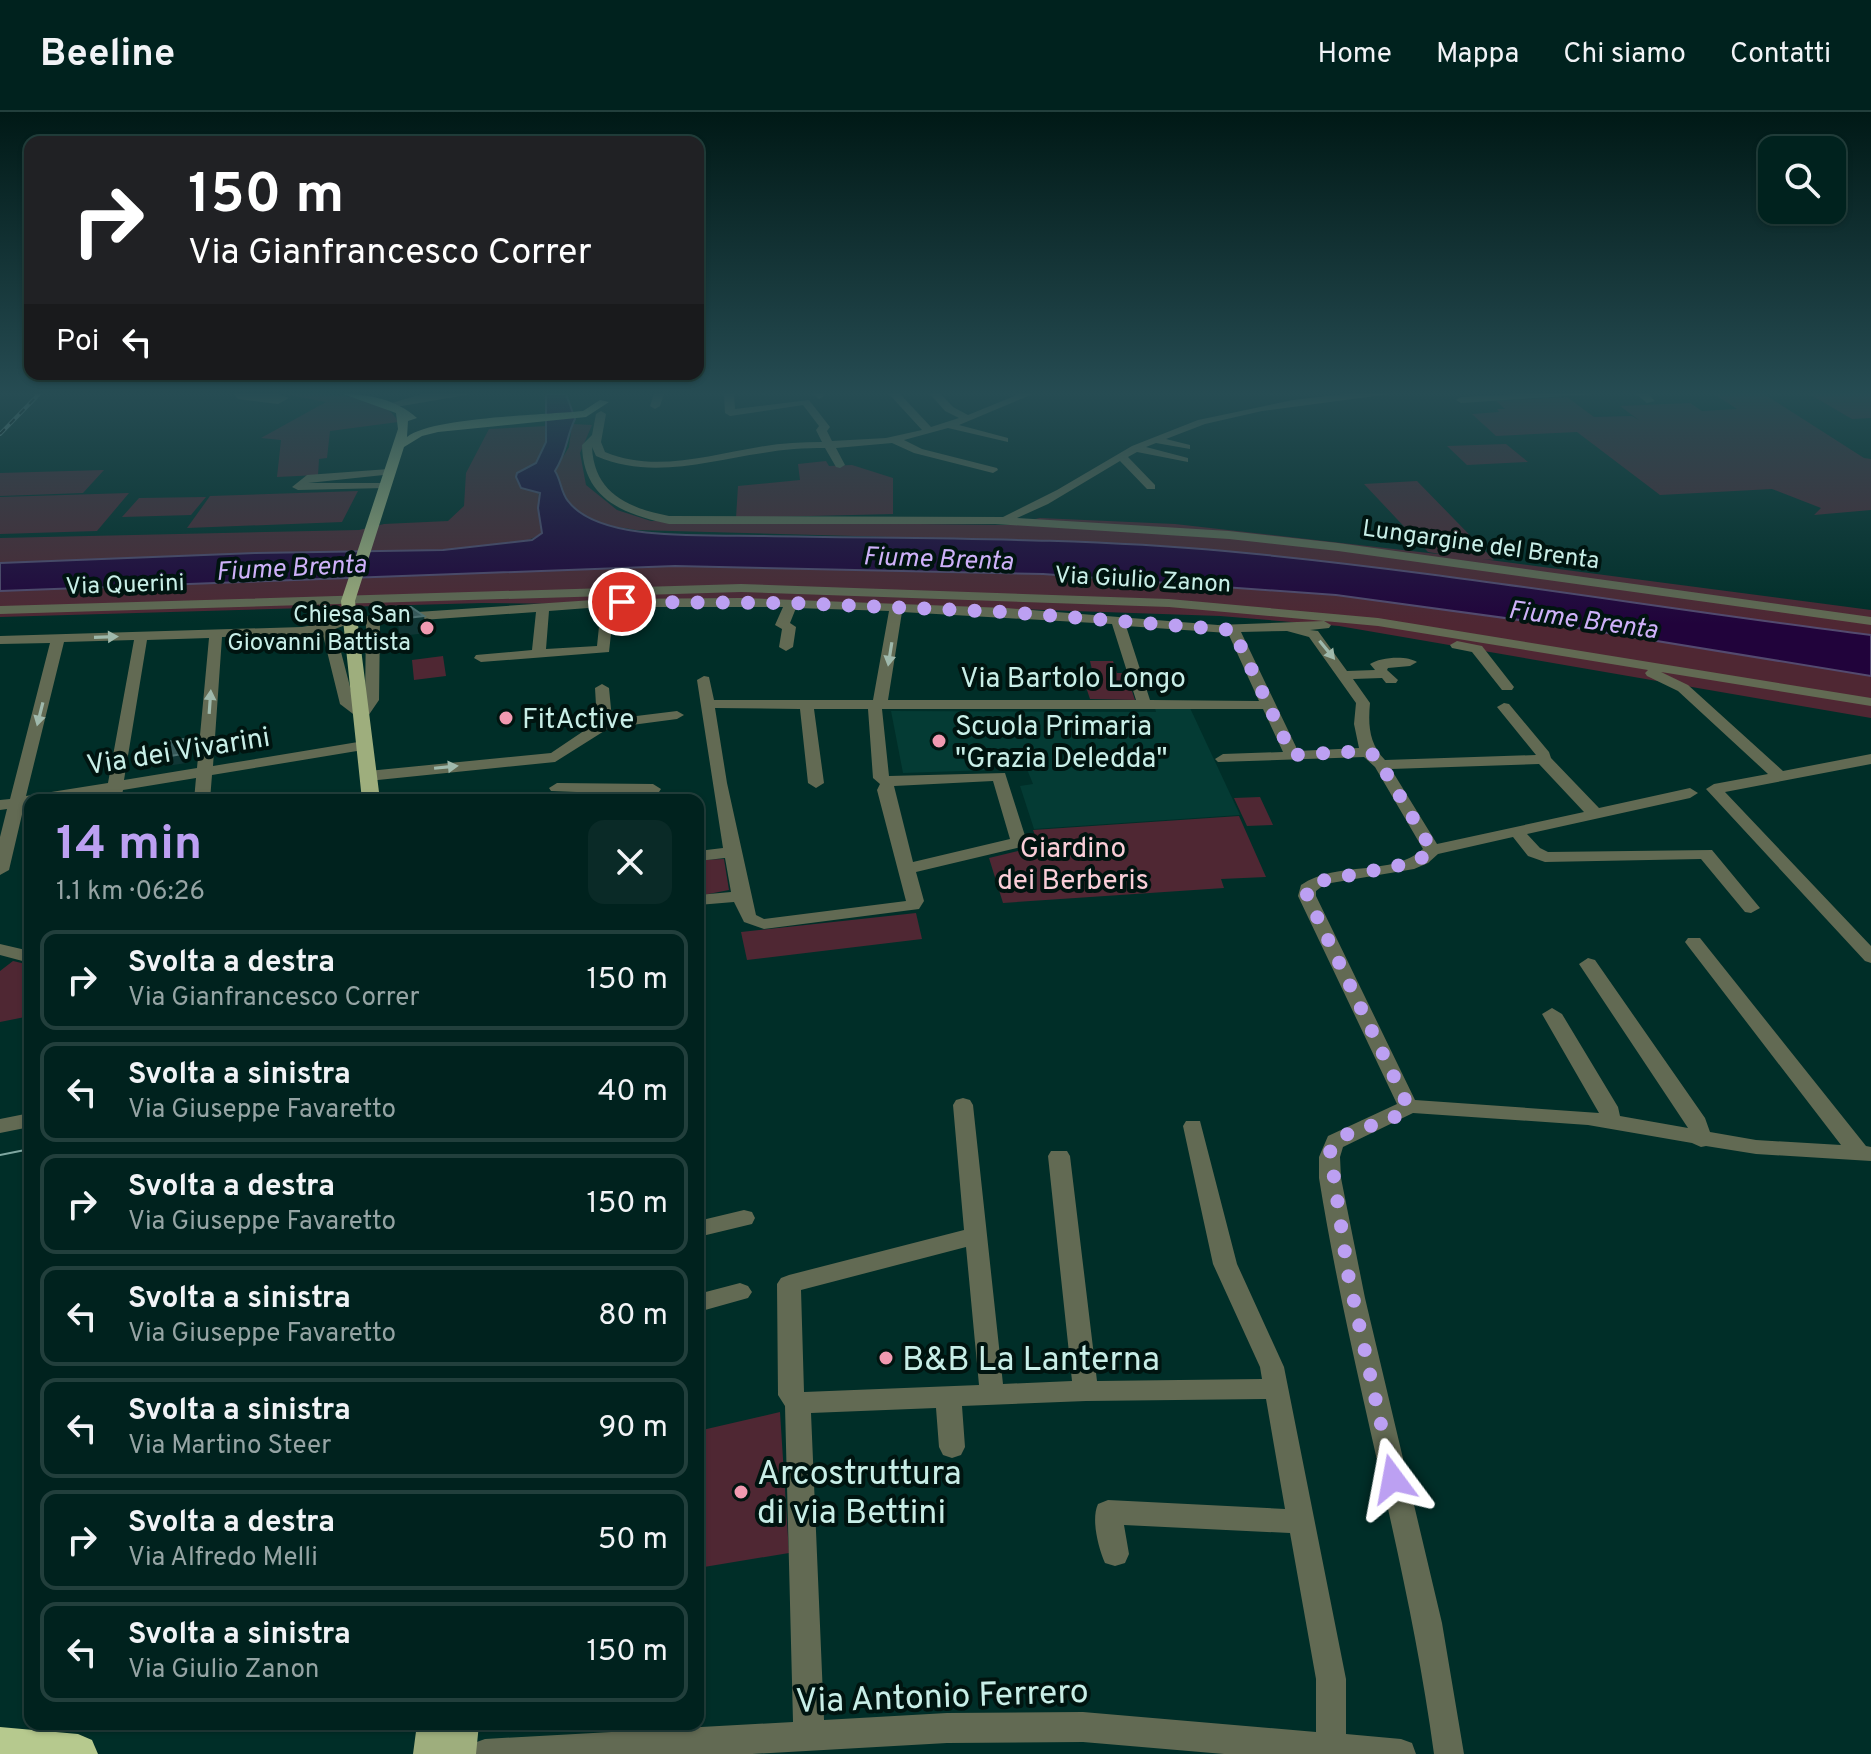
<!DOCTYPE html>
<html lang="it">
<head>
<meta charset="utf-8">
<style>
	:root { --surface:#00221e; --page:#0a2a27; --text:#f1f3f6; --muted:#95a4a4; --line:#223f3c; --accent:#bca0f2 }
	body { margin:0; font-family:Overpass,sans-serif; background:var(--page); color:var(--text); height:100vh; display:flex; flex-direction:column; font-size:30px; white-space:nowrap }
	* { box-sizing:border-box; margin:0 }
	p { font-size:26px; color:var(--muted) }
	.icon { flex:none; width:44px; height:44px; fill:none; stroke:currentColor; stroke-width:2; stroke-linecap:round; stroke-linejoin:round }
	.map { position:relative; flex:1; overflow:hidden }
	.sheet { position:absolute; left:24px; top:682px; width:680px; height:936px; display:flex; flex-direction:column; background:var(--surface); border-radius:16px; box-shadow:0 2px 6px #0004,0 0 0 2px var(--line) }
	.sheet>* { flex:none }
	.hud { position:absolute; left:24px; top:24px; width:680px; height:244px; border-radius:16px; box-shadow:0 2px 6px #0004,0 0 0 2px var(--line); background:#202124; color:#fff; overflow:hidden }
	.buttons { position:absolute; left:1758px; top:24px; display:grid; gap:16px }
	.buttons a { display:grid; place-items:center; width:88px; height:88px; border-radius:16px; background:var(--surface); box-shadow:0 2px 6px #0004,0 0 0 2px var(--line); font-size:40px }
	.pin { position:absolute; display:grid; place-items:center; width:68px; height:68px; color:#fff; margin:-34px; border:4px solid #fff; border-radius:50%; box-shadow:0 2px 8px #0007 }
	.me { position:absolute; width:88px; margin:-44px; rotate:347deg; stroke-linejoin:round; filter:drop-shadow(0 0 6px #0008) }
	.turn { display:flex; align-items:center; gap:28px; height:168px; padding:0 32px; font-size:36px }
	.turn .icon { width:104px; height:104px; stroke-width:2.5 }
	.turn b { display:block; font-size:56px; line-height:68px }
	.then { display:flex; align-items:center; height:76px; padding:0 32px; background:#0003; gap:16px; font-size:30px }
	.round { display:grid; place-items:center; flex:none; width:84px; height:84px; border-radius:16px; background:var(--page) }
	.summary { display:flex; align-items:center; justify-content:space-between; height:136px; padding:0 32px }
	h1 { font-size:48px; font-weight:700; line-height:60px; color:var(--accent) }
	ul { padding:0; list-style:none }
	li { display:flex; align-items:center; gap:24px; height:100px; margin:0 16px 12px; padding:0 16px; border:4px solid var(--line); border-radius:16px }
	li div { flex:1 }
	li b { display:block; font-size:30px }
	li em { font-style:normal }
	header { display:flex; align-items:center; gap:48px; box-sizing:border-box; height:112px; padding:0 40px; background:var(--surface); border-bottom:2px solid var(--line) }
	header strong { font-size:38px }
	nav { display:flex; gap:44px; margin-inline-start:auto; font-size:28px }
	.map>svg:first-child { display:block }
	.built { fill:#043b34 }
	.green { fill:#4f2733 }
	.water { fill:#21033b; stroke:#534a6f; stroke-width:2 }
	.lines { fill:none; stroke-linecap:round; stroke-linejoin:round }
	.minor { fill:#626a53; fill-rule:evenodd }
	.major { fill:#9eae7d; fill-rule:evenodd }
	.highway { fill:#b6c98e; fill-rule:evenodd }
	.tram { stroke:#7fa8a2; stroke-width:2 }
	.rail-casing { stroke:#7fa8a2; stroke-width:4 }
	.rail { stroke:#001410; stroke-width:2; stroke-dasharray:7; stroke-linecap:butt }
	.shaded-wall { fill:#103635 }
	.building { fill:#385a5b; stroke:#4e7171; stroke-width:2 }
	.oneway { fill:#9fb9ac }
	.route { stroke:#bca0f2; stroke-width:14; stroke-dasharray:0 25.2 }
	.poi-dot { fill:#f19ab1; stroke:#001410; stroke-width:3 }
	.labels { text-anchor:middle; stroke-width:8; stroke-linejoin:round; paint-order:stroke }
	.far-street-label { font-size:24px; fill:#c8eee7; stroke:#001410 }
	.far-poi-label { font-size:24px; fill:#c8eee7; stroke:#001410; text-anchor:end }
	.far-water-label { font-size:26px; font-style:italic; fill:#ceb1f9; stroke:#001410 }
	.street-label { font-size:28px; fill:#c8eee7; stroke:#001410 }
	.poi-label { font-size:28px; fill:#c8eee7; stroke:#001410; text-anchor:start }
	.park-label { font-size:28px; fill:#faced8; stroke:#001410 }
	.near-poi-label { font-size:34px; fill:#c8eee7; stroke:#001410; text-anchor:start }
	.near-street-label { font-size:34px; fill:#c8eee7; stroke:#001410 }
</style>
</head>
<body>
<header>
<strong>Beeline</strong>
<nav><a>Home</a><a>Mappa</a><a>Chi siamo</a><a>Contatti</a></nav>
</header>
<div class="map">
<svg width="1871" height="1642" viewBox="0 0 1871 1642">
	<rect width="100%" height="100%" fill="#002e28"/>
	<!-- built -->
	<path class="built" d="M1155 596H1190L1240 703 1034 717 1020 674 1033 672 1024 650 989 652 990 658 903 661 891 599 1156 600Z"/>
	<!-- green -->
	<path class="green" d="M284 282C314 282 385 279 398 310L330 319 327 346 319 347 318 363 277 365 281 328 261 326 326 290Z
		M1714 282H1764L1864 346 1871 347V398L1814 403 1821 396 1772 377 1660 383 1577 320 1496 324 1472 302 1499 300 1497 297H1505L1496 289 1567 285 1594 305 1632 304 1640 309 1620 294 1690 291 1702 299 1737 297Z
		M1809 282H1871V306L1852 307Z
		M572 312 592 313 580 341 586 373 617 398 651 409 1008 413 1040 406 1175 412 1446 443 1428 440 1364 372 1417 369 1494 448 1482 447 1871 498V523L1642 495 1473 468 1226 439 965 427 636 418 605 413 584 404 565 387 555 358 569 335Z
		M547 314V330L536 351 542 421C509 448 310 439 257 441 172 444 86 449 0 451V426L359 418 384 412 448 409 464 394 466 361 489 317Z
		M1506 332 1528 350 1467 353 1447 334Z
		M826 349 829 354 852 353 893 366V402L736 406 738 374 800 368 798 352Z
		M104 358 83 381 0 384V361Z
		M358 379 342 410 187 416 210 384Z
		M129 381 97 419 0 422V385Z
		M206 385 191 403 122 405 139 386Z
		M675 454C882 455 1091 458 1297 479 1489 497 1681 531 1871 564V606L1339 514 1220 504 1015 497 482 491 0 505V479Z
		M443 544 446 564 414 568 412 548Z
		M1090 549H1113L1117 561H1126L1135 588 1090 587 1085 572 1089 571 1087 563 1093 562Z
		M1260 685 1273 713 1247 714 1234 686Z
		M1239 704 1266 765 1221 767 1224 776 1003 791 989 746 1039 734 1033 718Z
		M724 747 729 778 698 784V748Z
		M916 801 922 827 747 848 741 820Z
		M13 849 30 853V904L0 910V859Z
		M780 1300 789 1441 698 1456V1319Z"/>
	<!-- water -->
	<path class="water" d="M546 282H566L575 307C566 325 568 338 555 359 561 368 561 381 568 389 600 432 714 422 764 424 917 427 1072 425 1225 439 1441 459 1656 496 1871 523V564L1571 515 1336 483 1043 462 675 454 0 479V451L255 441 443 438 532 428 542 421 538 396 540 381 521 376 516 365 517 361 536 351 546 330Z"/>
	<g class="lines">
		<!-- minor -->
		<path class="minor" d="M234 282H279L289 286 278 292 238 287Z
			M422 282H472L390 296 385 293Z
			M654 282H664L660 294 655 297 650 294Z
			M724 282H734L735 297 809 288 830 315 827 319 832 329 886 326 922 318 889 282H900L931 315 959 306 945 299 930 282H941L953 295 968 303 1019 282H1033L959 313 1008 326V330L948 316 904 328 922 337 997 356 998 358 993 361 914 341 892 331 836 336 845 353 840 356 836 355 825 336C804 336 784 337 763 341 707 349 651 368 596 344L592 335C594 381 628 396 669 404L1003 405 1057 378 1132 334 1198 308 1293 288 1345 282H1390L1262 299 1205 312 1166 327 1190 333V337L1156 331 1146 335 1188 346V350L1137 340 1128 345 1155 373V377H1147L1120 349 1048 392 1017 406 1229 419 1338 431 1871 505V513L1338 439 1229 427 995 412H669C623 402 583 387 582 333L592 323 596 302 601 299 606 302 601 330 605 340C654 361 709 343 759 335 780 331 801 330 822 330L816 318 819 314 803 293 730 304 725 301Z
			M813 282H823L824 284 819 287Z
			M1519 282H1597L1461 291 1456 288 1461 285Z
			M1636 282H1648L1655 289 1647 291Z
			M389 357 394 360 393 362 308 371H389L391 373 385 376 298 378 292 375 307 363Z
			M741 472 1169 487 1378 506 1871 586V594L1661 560 1688 573 1783 659 1871 642V652L1725 680 1871 834V851L1865 849 1706 677 1714 672 1768 662 1678 579 1647 564 1645 561 1648 558 1378 514 1324 509 1331 513 1329 516 1310 518 1318 519 1347 559 1375 558 1370 552C1380 545 1407 543 1417 550L1410 554 1388 556 1387 558 1398 568 1396 571H1386L1382 566 1353 567 1370 591C1368 613 1369 632 1385 648L1536 643 1497 595 1504 591 1509 592 1549 640 1551 646 1599 696 1690 676 1698 681 1690 686 1527 722 1540 736 1548 740 1712 738 1760 796 1751 801 1745 800 1701 747 1545 750 1528 744 1513 725 1438 742 1428 751 1414 757 1325 772 1316 779V784L1415 988 1599 1001 1542 902 1552 896 1562 902 1618 995 1620 1004 1688 1016 1579 852 1588 846 1595 848 1705 1006 1710 1020 1756 1028 1841 1033 1688 834 1685 830 1688 826H1700L1866 1034 1871 1035V1049L1756 1042 1706 1034 1701 1035 1692 1031 1588 1013 1413 1001 1343 1035 1340 1045 1341 1066 1365 1186 1442 1511 1464 1642H1434C1408 1448 1350 1260 1319 1066V1045L1328 1024 1397 992 1298 784 1301 773C1337 748 1393 765 1423 737L1375 655 1364 645 1218 650 1215 647 1223 642 1283 640 1263 597H882L889 664 1005 661 1027 730 1025 734 916 760 924 789 919 797 764 817 744 810 734 790 698 793V783L731 780 725 746 698 749V739L723 736 697 568 704 564 709 565 714 588H873L889 499 796 496 790 511 796 515 793 535 786 539 779 535 782 517 775 513 783 495H614L609 540 481 550 474 546 476 543 532 538 536 500 380 511 379 588 366 607 361 608 340 592 322 519 302 523 222 525 213 654 364 629 372 634 369 637 212 663 210 688H194L196 666 123 678 121 688H105L106 680 60 688H30V693L24 694 9 758 0 763V725L7 697 0 698V688L10 687 50 531 0 532V524L302 515 341 508 348 512 335 517 354 590 360 595 365 588 366 512 356 513 349 509 373 503 608 487 741 486 1006 496 1218 513 1324 509 1169 495 741 480 0 502V494ZM601 495 597 534 546 537 549 499ZM902 500 1112 512 1136 588H888ZM1126 514 1228 521 1259 589 1150 588ZM1287 519 1309 525 1356 591 1354 612 1359 636 1298 639 1241 520ZM209 526 197 656 124 668 147 528ZM134 528 108 671 26 684 64 530ZM715 596 800 597 808 671 816 676 824 671 814 597H868L873 666 880 672 877 678 906 789 764 807 756 803 727 671ZM1539 652 1584 700 1437 732 1391 657ZM993 669 1010 727 913 750 894 674Z
			M1457 529 1482 534 1514 575 1512 578H1502L1472 540 1452 536 1450 533Z
			M602 572 609 576 612 607 677 599 684 603 677 607 609 616 555 650 368 669 360 664 368 659 551 641 597 610 595 576Z
			M557 671 653 672 661 677 659 680 618 688H583L585 685 602 681 551 679 549 676Z
			M0 832 30 839V851L0 843Z
			M963 986 970 988 973 993 1003 1272 1072 1269 1048 1044 1051 1039H1067L1070 1044 1097 1269 1262 1267 1260 1255 1213 1152 1183 1014 1186 1009H1200L1237 1152 1284 1255 1346 1567V1622L1401 1627 1412 1631 1416 1642H1224L1083 1630 947 1631 752 1642H470L474 1631 485 1627 793 1610 785 1294 778 1283 777 1172 781 1166 789 1163 964 1118 953 993 956 988ZM966 1135 979 1273 804 1280 801 1178ZM1266 1287 1285 1397 1108 1388 1098 1392C1091 1407 1098 1435 1105 1451L1115 1454 1125 1451 1129 1442 1124 1413 1290 1421 1316 1567V1620L1083 1600 947 1601 824 1608 811 1301 936 1296 939 1335 943 1343 952 1346 961 1343 965 1335 962 1294 1086 1289Z
			M30 1001V1015L0 1021V1007Z
			M744 1098 752 1100 755 1106 752 1112 698 1125V1109Z
			M740 1171 748 1174 752 1180 748 1186 698 1200V1182Z"/>
		<!-- major -->
		<path class="major" d="M343 282C370 282 397 288 417 306L408 309 407 325C432 305 546 303 583 299L600 288 609 290 586 305 438 320 422 324 404 335 355 489 380 688H362L341 489 398 317 396 301Z
			M417 1612H479L476 1642H413Z"/>
		<!-- highway -->
		<path class="highway" d="M0 1615 78 1622 92 1628 98 1642H0Z"/>
		<!-- tram -->
		<path class="tram" d="M0 1043 30 1037"/>
		<!-- rail casing -->
		<g class="rail-casing">
			<path id="rail" d="M0 322 39 282"/>
		</g>
		<!-- rail -->
		<use href="#rail" class="rail"/>
	</g>
	<!-- shaded-wall -->
	<path class="shaded-wall" d="M424 504 427 521 400 524 397 507Z
		M184 627 187 637 186 651 167 654 164 645Z"/>
	<!-- building -->
	<path class="building" d="M401 495H411L424 504 397 507Z
		M184 627 183 642 164 645 165 630Z"/>
	<!-- one-way arrows -->
	<defs><path id="oneway-solid" d="M-6-.8H1V-3.2L6.5 0L1 3.2V.8H-6Z" transform="scale(2)"/></defs>
	<g class="oneway">
		<use href="#oneway-solid" transform="translate(106 525) rotate(-2)"/>
		<use href="#oneway-solid" transform="translate(1327 538) rotate(51)"/>
		<use href="#oneway-solid" transform="translate(890 542) rotate(99)"/>
		<use href="#oneway-solid" transform="translate(210 590) rotate(-86)"/>
		<use href="#oneway-solid" transform="translate(40 602) rotate(104)"/>
		<use href="#oneway-solid" transform="translate(446 655) rotate(-6)"/>
	</g>
	<!-- sky -->
	<linearGradient id="sky" x2="0" y2="1"><stop stop-color="#001916"/><stop offset="0.55" stop-color="#264c53"/><stop offset="1" stop-color="#264c53" stop-opacity="0"/></linearGradient>
	<rect width="1871" height="512" fill="url(#sky)"/>
	<g class="lines">
		<!-- route -->
		<path class="route" d="M622 490 792 491 1006 500 1233 518 1292 643 1365 639 1376 644 1432 738 1416 750 1316 770 1307 777V784L1408 994C1390 1018 1346 1010 1330 1038L1348 1162 1393 1367"/>
	</g>
	<!-- markers -->
	<g class="poi-dot">
		<circle cx="427" cy="516" r="8"/>
		<circle cx="506" cy="606" r="8"/>
		<circle cx="939" cy="629" r="8"/>
		<circle cx="886" cy="1246" r="8"/>
		<circle cx="741" cy="1380" r="8"/>
	</g>
	<g class="labels">
		<!-- far-street labels -->
		<g class="far-street-label">
			<text transform="translate(1481 432) rotate(8)" y="8">Lungargine del Brenta</text>
			<text transform="translate(1143 467) rotate(3)" y="8">Via Giulio Zanon</text>
			<text transform="translate(125 472) rotate(-2)" y="8">Via Querini</text>
		</g>
		<!-- far-poi labels -->
		<g class="far-poi-label">
			<text x="411" y="510">Chiesa San<tspan x="411" dy="28">Giovanni Battista</tspan></text>
		</g>
		<!-- far-water labels -->
		<g class="far-water-label">
			<text transform="translate(938 446) rotate(2)" y="9">Fiume Brenta</text>
			<text transform="translate(291 455) rotate(-3)" y="9">Fiume Brenta</text>
			<text transform="translate(1583 507) rotate(8)" y="9">Fiume Brenta</text>
		</g>
		<!-- street labels -->
		<g class="street-label">
			<text x="1073" y="575">Via Bartolo Longo</text>
			<text transform="translate(178 638) rotate(-9)" y="10">Via dei Vivarini</text>
		</g>
		<!-- poi labels -->
		<g class="poi-label">
			<text x="522" y="616">FitActive</text>
			<text x="955" y="623">Scuola Primaria<tspan x="955" dy="32">"Grazia Deledda"</tspan></text>
		</g>
		<!-- park labels -->
		<g class="park-label">
			<text x="1073" y="745">Giardino<tspan x="1073" dy="32">dei Berberis</tspan></text>
		</g>
		<!-- near-poi labels -->
		<g class="near-poi-label">
			<text x="902" y="1258">B&amp;B La Lanterna</text>
			<text x="757" y="1372">Arcostruttura<tspan x="757" dy="39">di via Bettini</tspan></text>
		</g>
		<!-- near-street labels -->
		<g class="near-street-label">
			<text transform="translate(942 1583) rotate(-2)" y="12">Via Antonio Ferrero</text>
		</g>
	</g>
</svg>
<div class="buttons">
<a><svg class="icon" aria-label="search" viewBox="0 0 24 24"><circle cx="10" cy="10" r="6"/><path d="M15 15l6 6"/></svg></a>
</div>
<div class="pin" style="left:622px;top:490px;background:#d93025"><svg class="icon" aria-label="arrive" viewBox="0 0 24 24"><path d="M6 21V4h12l-3 4 3 4H6"/></svg></div>
<svg class="me" style="left:1393px;top:1367px" viewBox="-20 -20 40 40"><path d="M0-17L14 15 0 8-14 15z" fill="#bca0f2" stroke="#fff" stroke-width="4"/></svg>
<div class="hud">
<div class="turn"><svg class="icon" aria-label="right" viewBox="0 0 24 24"><path d="M7 20v-9h11M14 6l5 5-5 5"/></svg><div><b>150 m</b>Via Gianfrancesco Correr</div></div>
<div class="then">Poi<svg class="icon" aria-label="left" viewBox="0 0 24 24"><path d="M17 20v-9H6M10 6l-5 5 5 5"/></svg></div>
</div>
<section class="sheet">
<div class="summary"><div><h1>14 min</h1><p>1.1 km · 06:26</p></div><a class="round"><svg class="icon" aria-label="close" viewBox="0 0 24 24"><path d="M6 6l12 12M18 6L6 18"/></svg></a></div>
<ul>
<li><svg class="icon" aria-label="right" viewBox="0 0 24 24"><path d="M7 20v-9h11M14 6l5 5-5 5"/></svg><div><b>Svolta a destra</b><p>Via Gianfrancesco Correr</p></div><em>150 m</em></li>
<li><svg class="icon" aria-label="left" viewBox="0 0 24 24"><path d="M17 20v-9H6M10 6l-5 5 5 5"/></svg><div><b>Svolta a sinistra</b><p>Via Giuseppe Favaretto</p></div><em>40 m</em></li>
<li><svg class="icon" aria-label="right" viewBox="0 0 24 24"><path d="M7 20v-9h11M14 6l5 5-5 5"/></svg><div><b>Svolta a destra</b><p>Via Giuseppe Favaretto</p></div><em>150 m</em></li>
<li><svg class="icon" aria-label="left" viewBox="0 0 24 24"><path d="M17 20v-9H6M10 6l-5 5 5 5"/></svg><div><b>Svolta a sinistra</b><p>Via Giuseppe Favaretto</p></div><em>80 m</em></li>
<li><svg class="icon" aria-label="left" viewBox="0 0 24 24"><path d="M17 20v-9H6M10 6l-5 5 5 5"/></svg><div><b>Svolta a sinistra</b><p>Via Martino Steer</p></div><em>90 m</em></li>
<li><svg class="icon" aria-label="right" viewBox="0 0 24 24"><path d="M7 20v-9h11M14 6l5 5-5 5"/></svg><div><b>Svolta a destra</b><p>Via Alfredo Melli</p></div><em>50 m</em></li>
<li><svg class="icon" aria-label="left" viewBox="0 0 24 24"><path d="M17 20v-9H6M10 6l-5 5 5 5"/></svg><div><b>Svolta a sinistra</b><p>Via Giulio Zanon</p></div><em>150 m</em></li>
</ul>
</section>
</div>
</body>
</html>
